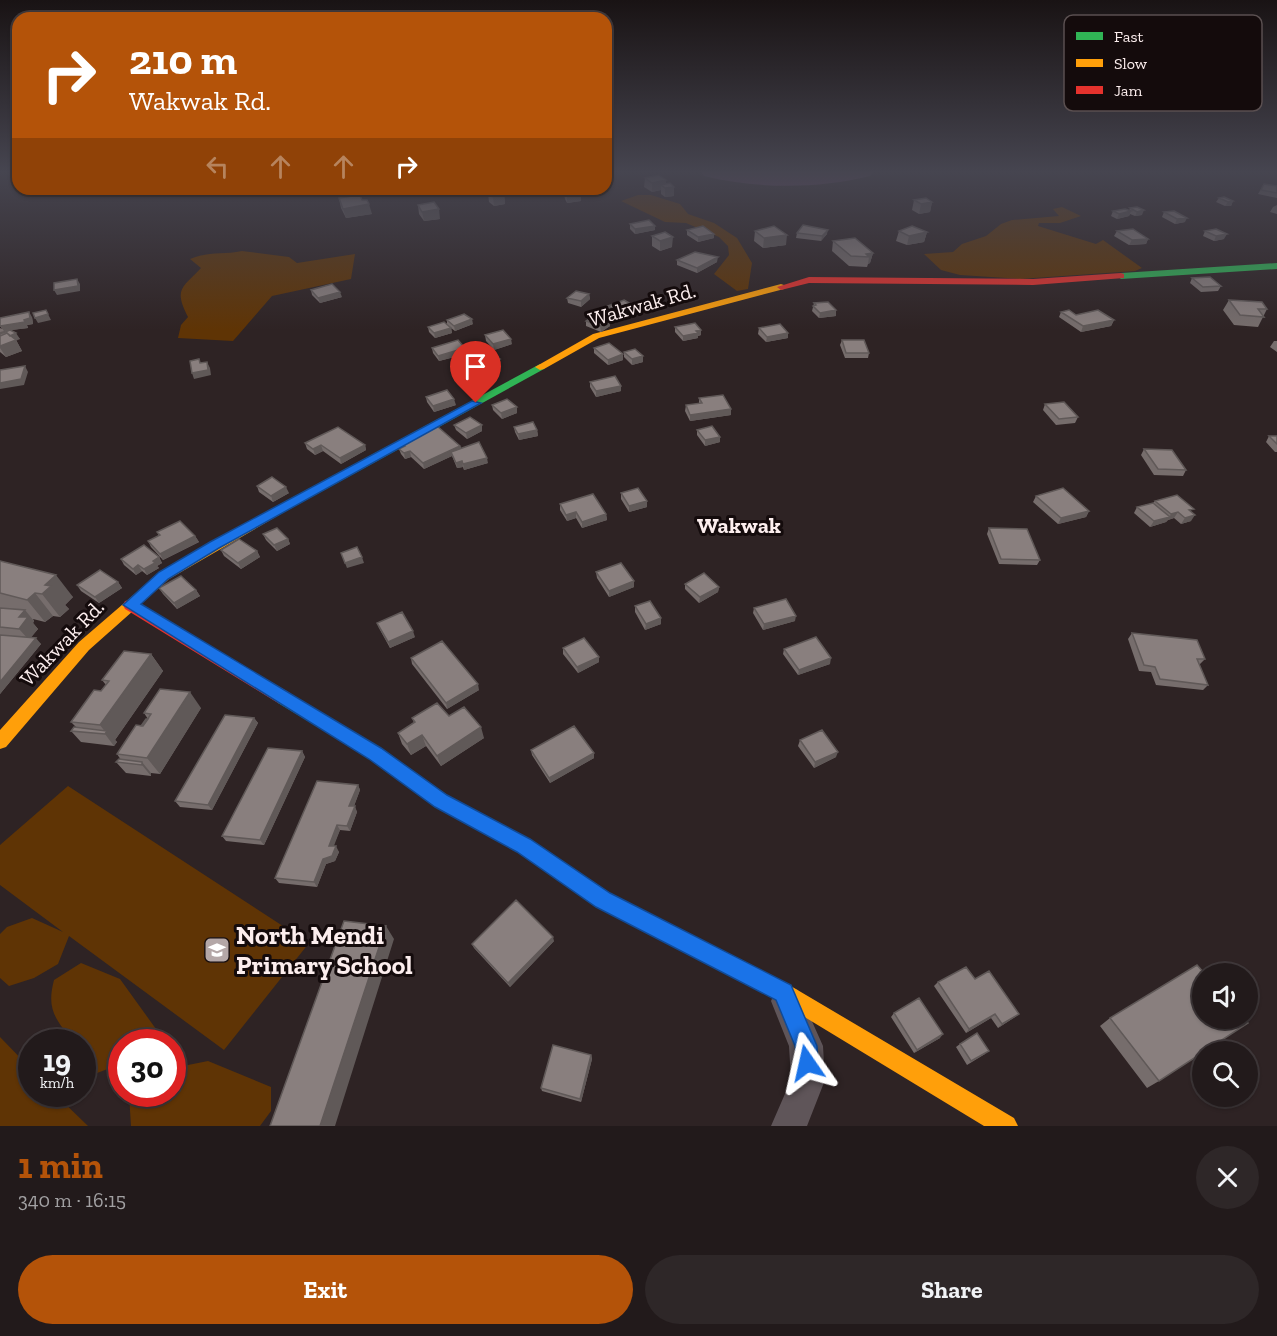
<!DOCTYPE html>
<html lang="en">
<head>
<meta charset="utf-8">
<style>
	:root { --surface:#221a1b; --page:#2e2728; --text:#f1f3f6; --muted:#a2a1a3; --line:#3f383a; --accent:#b45309 }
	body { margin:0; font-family:"Zilla Slab",serif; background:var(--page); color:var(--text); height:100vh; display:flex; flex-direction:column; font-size:22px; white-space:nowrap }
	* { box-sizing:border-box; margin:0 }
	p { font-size:20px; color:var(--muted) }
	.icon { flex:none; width:33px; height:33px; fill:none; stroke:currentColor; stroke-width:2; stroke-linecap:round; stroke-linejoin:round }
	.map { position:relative; height:1126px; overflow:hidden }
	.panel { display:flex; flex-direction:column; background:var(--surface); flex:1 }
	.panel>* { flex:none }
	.banner { position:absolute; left:12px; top:12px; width:600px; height:183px; border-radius:18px; box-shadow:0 2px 4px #0004,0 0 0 2px var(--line); background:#b45309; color:#fff; overflow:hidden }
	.tools { position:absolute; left:1192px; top:963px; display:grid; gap:12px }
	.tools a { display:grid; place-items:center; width:66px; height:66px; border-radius:50%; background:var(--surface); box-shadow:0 2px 4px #0004,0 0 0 2px var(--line); font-size:30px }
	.speed { position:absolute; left:18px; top:1029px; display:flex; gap:12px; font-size:30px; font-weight:700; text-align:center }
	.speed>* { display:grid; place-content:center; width:78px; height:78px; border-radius:50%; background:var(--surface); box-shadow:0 2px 4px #0004,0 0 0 2px var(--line); line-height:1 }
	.speed small { font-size:15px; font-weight:400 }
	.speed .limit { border:9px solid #d22; background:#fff; color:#111 }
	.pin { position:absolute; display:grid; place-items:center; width:51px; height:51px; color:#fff; margin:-62px -26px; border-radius:50% 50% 50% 0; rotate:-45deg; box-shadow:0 0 6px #0007 }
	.pin .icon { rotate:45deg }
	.me { position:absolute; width:66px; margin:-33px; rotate:349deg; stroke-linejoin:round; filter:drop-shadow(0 0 4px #0008) }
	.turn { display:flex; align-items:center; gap:21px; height:126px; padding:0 18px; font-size:27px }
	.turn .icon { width:78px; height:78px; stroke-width:2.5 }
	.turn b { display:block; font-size:42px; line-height:51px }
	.lanes { display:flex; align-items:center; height:57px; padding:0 18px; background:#0003; justify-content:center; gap:30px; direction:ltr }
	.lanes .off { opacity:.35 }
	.round { display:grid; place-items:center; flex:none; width:63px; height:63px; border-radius:32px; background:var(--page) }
	.headline { display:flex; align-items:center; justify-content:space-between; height:102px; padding:0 18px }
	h1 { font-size:36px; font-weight:800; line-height:45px; color:var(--accent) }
	.cta { display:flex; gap:12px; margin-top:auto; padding:12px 18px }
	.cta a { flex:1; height:69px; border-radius:36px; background:var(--accent); color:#fff; font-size:24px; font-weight:800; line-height:69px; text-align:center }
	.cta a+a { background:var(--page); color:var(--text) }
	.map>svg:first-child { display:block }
	.green { fill:#5f3405 }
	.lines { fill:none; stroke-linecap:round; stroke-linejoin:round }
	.river { fill:#764876; fill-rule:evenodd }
	.street { fill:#5f5559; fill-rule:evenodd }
	.fast { fill:#30b455; fill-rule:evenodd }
	.slow { fill:#ff9f0a; fill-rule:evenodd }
	.jam { fill:#e5322d; fill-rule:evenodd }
	.wall { fill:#766d6c }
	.shaded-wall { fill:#605958 }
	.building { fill:#897f7e; stroke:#605958; stroke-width:1.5 }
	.route { fill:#1a73e8; stroke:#114b97; stroke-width:1.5 }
	.labels { text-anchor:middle; stroke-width:6; stroke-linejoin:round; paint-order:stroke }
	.street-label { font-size:21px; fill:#fceeee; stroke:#140b0c }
	.neighbourhood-label { font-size:22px; font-weight:bold; fill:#fceeee; stroke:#140b0c }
	.near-poi-label { font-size:26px; font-weight:bold; fill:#fceeee; stroke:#140b0c; text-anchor:start }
	.key { fill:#140b0c; stroke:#5a4f50; stroke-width:1.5 }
	.key-label { font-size:16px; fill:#fceeee }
</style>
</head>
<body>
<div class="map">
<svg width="1277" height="1126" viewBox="0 0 1277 1126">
	<rect width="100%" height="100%" fill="#2e2324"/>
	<!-- green -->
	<path class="green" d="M638 195H651L680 204 688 214 714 223 737 238 752 263 748 289 737 291 714 274 729 255 728 246 719 237 686 223 665 222 621 201Z
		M1062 207 1081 216 1060 223H1039L1038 226 1096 244 1103 240 1142 268 1135 271 1020 279 960 275 941 270 924 254 953 252 962 244 986 236 1001 224 1012 220 1059 216 1053 209Z
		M242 251 289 257 297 263 355 254 351 279 272 296 233 341 178 338 181 325 188 317C174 289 181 289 201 268L190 259C210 251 223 255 242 251Z
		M68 786 309 943 224 1050 69 936 58 964 34 978 9 986 0 978V934L7 927 32 918 63 932 0 885V845Z
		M81 963 120 979 156 1029 161 1042H122L121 1064 97 1073 83 1054 82 1042H74C56 1020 46 1010 54 980Z
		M0 1037 31 1069 32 1094H55L88 1126H0Z
		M208 1061 271 1087V1111L260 1126H131L129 1094H172L173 1068Z"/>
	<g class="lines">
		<!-- river -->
		<path class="river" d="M701 172H873L870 176C818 189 756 189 704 176Z"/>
		<!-- street -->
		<path class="street" d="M787 985 798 990 823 1046 825 1080 807 1126H771L791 1080 789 1046 771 1001 776 990Z"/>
		<!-- fast -->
		<path class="fast" d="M1277 263V269L1121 279 1117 276 1121 273Z
			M540 364 545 367 544 369 279 515 275 516 269 512 271 509Z
			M284 691 381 748 447 795 530 839 610 893 645 911 648 918 645 925 638 928 596 907 518 851 435 807 369 758 278 703 276 698 278 693Z"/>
		<!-- slow -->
		<path class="slow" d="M781 284 784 285V289L599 338 544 369 540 370 535 367 593 334Z
			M275 508 279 509 281 512 279 515 169 579 89 650 6 747 0 749V730L79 642 159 573Z
			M638 908 784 982 1014 1118 1018 1126H984L770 996 631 925 628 918 631 911Z"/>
		<!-- jam -->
		<path class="jam" d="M1121 273 1124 274V278L1033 285 809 283 781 290 777 287 809 277 1033 279Z
			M130 600 290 693 292 698 290 703 284 705 278 703 125 609 123 605 125 601Z"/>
	</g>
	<!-- wall -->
	<path class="wall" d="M645 178 666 180V184L674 196 665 197 661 194V190L652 192 644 187Z
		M1264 184 1277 186V198L1258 194Z
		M542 189H579L581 192V201L567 203 565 199 564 195 547 197 542 191Z
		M488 193 504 194 505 204 494 206 489 202Z
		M339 198 362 200 372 214 346 218 341 208Z
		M1219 198 1233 201 1231 206H1225L1216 202Z
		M914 200 932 202 930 212 919 214 912 210Z
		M418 205 440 219 424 221 419 214Z
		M1277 205V214L1270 212 1273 207Z
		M1130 208 1142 215 1135 216 1130 214 1129 216 1117 219 1111 216 1113 211H1129Z
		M1164 212 1185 222 1175 224 1162 217Z
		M630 224 655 230 635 234 630 229Z
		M687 230 714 234V238L698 242 687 235Z
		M755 231 786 245 763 248 754 241Z
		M899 231 927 232 924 242 907 245 896 241Z
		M1117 231 1148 239 1146 244 1129 245 1114 236Z
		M1205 231 1224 239 1214 241 1203 236Z
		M797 233 827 234 821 241 796 238Z
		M652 236 672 247 660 251 652 246Z
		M833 241 873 253 870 263 868 264 867 267 849 266 832 251Z
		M677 260 717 262 697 273 677 265Z
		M1192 278 1221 286 1218 291 1201 292 1190 283Z
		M311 290 342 297 320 303 312 295Z
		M589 294 590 299 581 307 568 303 567 298Z
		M1229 300 1267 309 1258 327 1234 325 1223 310Z
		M814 303 836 310V316L819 318 812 311Z
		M608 306 638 313 622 319 608 311Z
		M1061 312 1076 315 1114 320 1111 326 1081 332 1059 317Z
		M32 317 33 324 27 325 28 328 10 330 20 339 16 340 22 351 6 357 0 352V328L2 329 0 326Z
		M447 320 473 324 455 331 451 328 452 333 435 338 429 332 428 327 447 325Z
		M610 320V326L601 332 586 326V321Z
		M675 327 701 335 698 336V338L683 341 675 332Z
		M759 328 788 338 766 342 758 334Z
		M485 335 512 344 494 350 486 341Z
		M842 340 869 353 868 358H845L840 345Z
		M1274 341H1277V352L1270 347Z
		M432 348 466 354 439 361 433 353Z
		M594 348 623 360 608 365 594 353Z
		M624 352 643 362 632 365 624 357Z
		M473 362 500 365 485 373 481 371 482 375 465 381 459 375 458 370 473 364Z
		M590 382 621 386V391L596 397 590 387Z
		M426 397 456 405 434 412 427 402Z
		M699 398 731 415 690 421 685 411 686 405 699 404Z
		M1045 404 1078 417 1075 423 1056 425 1043 410Z
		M492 405 517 407V413L502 419 493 410Z
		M454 425 482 431 467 439 456 430Z
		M514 427 537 430 538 436 519 440 515 432Z
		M697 430 720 442 705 446 697 435Z
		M1269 436H1277V452H1275L1266 442Z
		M401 442 460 446 461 448 488 463 464 470 463 467 457 468 452 456 424 469 411 457 405 459 401 454 399 449 402 447Z
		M305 443 365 445 366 450 341 464 323 451 315 455 307 449Z
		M1144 449 1186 470 1183 476 1154 475 1141 455Z
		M257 486 289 493 273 502 259 492Z
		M621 493 647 501V507L629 512 621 499Z
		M1036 496 1089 511 1086 517 1058 524 1033 502Z
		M1155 501 1192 513 1191 521 1181 524 1174 518 1168 520 1166 522 1150 527 1134 513 1137 507 1153 503Z
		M560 504 606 514 607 520 582 528 576 518 567 521 560 510Z
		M989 528 1040 560 1037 565 999 564 987 534Z
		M157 532 195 536 199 542 163 560 151 547 148 541 159 536Z
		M263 534 288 539 290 544 277 551 266 540Z
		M221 550 257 551 260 557 241 569 224 556Z
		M159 557 162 563 157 566 159 568 147 575 142 571 136 575 124 565 121 559Z
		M0 561 73 597 65 605 69 609 60 617 53 616 45 622 33 619 34 621 33 623 38 629 31 637 41 644 0 694Z
		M596 572 634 581V587L609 597 597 578Z
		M118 582 122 588 99 603 81 591 77 585Z
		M685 584 719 587 718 592 699 603 685 589Z
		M159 588 196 590 200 596 177 609 163 594Z
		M635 606 661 618V624L645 630 635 612Z
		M754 608 795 621 763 630 753 613Z
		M377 623 415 637 390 648 379 628Z
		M1132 633 1205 659 1199 665 1208 685 1203 690 1156 685 1151 672 1139 671 1128 639Z
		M563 648 599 662 578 673 563 654Z
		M784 649 830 664 798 675 783 654Z
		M151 654 163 671 115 740 117 742 114 746 81 742 71 731 76 727 71 722 106 685 102 680Z
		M411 658 479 690 447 709 412 664Z
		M201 708 160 774 151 773V776L126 773 116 762 121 760 117 754 141 726 148 719 144 713Z
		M449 716 484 738 441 766 426 746 411 755 402 744 398 733 414 723 412 718Z
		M254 718 258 723 212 810 180 807 175 801Z
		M800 740 836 757 814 768 798 746Z
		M531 750 594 753V758L550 783 532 755Z
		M302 751 305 757 264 845 226 841 222 836Z
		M358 785 360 790 354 806 357 812 350 831 340 830 333 846 339 852 335 861 326 864 317 887 279 883 275 878Z
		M554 941 510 987 474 948 472 944Z
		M975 979 1019 1014 1015 1017 998 1028 991 1018 966 1033 934 986 938 982Z
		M894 1013 940 1038 914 1053 891 1017Z
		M1110 1018 1159 1081 1147 1088 1100 1026Z
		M960 1044 985 1054 967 1065 956 1047Z
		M591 1055 592 1059 581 1102 542 1091 541 1088Z"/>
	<!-- shaded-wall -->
	<path class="shaded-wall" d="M666 180V188L674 187V196L665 197V188L661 185V190L652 192V183Z
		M546 189H575L581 192V201L567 203V194L564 190V195L547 197Z
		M504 194 505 204 494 206 493 197Z
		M1233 201 1231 206H1225L1228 202Z
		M932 202 930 212 919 214 921 204Z
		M369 204 372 214 346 218 343 209Z
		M439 209 440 219 424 221 422 212Z
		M1144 210 1142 215 1135 216 1137 212Z
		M1131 211 1129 216 1117 219 1119 214Z
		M1187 218 1185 222 1175 224 1177 219Z
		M655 226V230L635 234V229Z
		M828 230 827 234 821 241 822 236Z
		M927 232 924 242 907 245 909 236Z
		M714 234V238L698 242V237Z
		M1227 234 1224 239 1214 241 1216 236Z
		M787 235 786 245 763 248 764 238Z
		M673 237 672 247 660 251V241Z
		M1148 239 1146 244 1129 245 1132 240Z
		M873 253 870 263 868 264 869 257 866 254Z
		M718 257 717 262 697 273V268Z
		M77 279 80 284V291L57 295 54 290Z
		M340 292 342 297 320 303 318 298Z
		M589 294 590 299 581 307V301Z
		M638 308V313L622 319V314Z
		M46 310 51 320 38 323 35 318Z
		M836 310V316L819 318 820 313Z
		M29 312 32 317 33 324 27 325 28 328 5 331 8 336H0V332L4 331 0 326 24 320Z
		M472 319 473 324 455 331 454 326Z
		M610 320V326L601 332 600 326Z
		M1114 320 1111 326 1081 332 1083 326Z
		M451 328 452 333 435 338 434 333Z
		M701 330V335L698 336V338L683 341V336Z
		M16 333 20 339 16 340 22 351 6 357 0 348V346L5 338Z
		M788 333V338L766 342 767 337Z
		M511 339 512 344 494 350 493 344Z
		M465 348 466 354 439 361 438 356Z
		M623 354V360L608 365V360Z
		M643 356V362L632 365V359Z
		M500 359V365L485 373 484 368Z
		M207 362 210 368 211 375 194 379 192 373Z
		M25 366 28 372 24 385 0 389V383Z
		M481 369 482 375 465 381V375Z
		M621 386V391L596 397V391Z
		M454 399 456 405 434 412 433 406Z
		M517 407V413L502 419 501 413Z
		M731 409V415L690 421V415Z
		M482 425V431L467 439 466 433Z
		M537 430 538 436 519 440 518 434Z
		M720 437V442L705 446V440Z
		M321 445 323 451 315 455 313 449Z
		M365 445 366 450 341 464 340 458Z
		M460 446 462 452H451L452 456 424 469 423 463Z
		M410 451 411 457 405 459 404 453Z
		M487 458 488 463 464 470 463 464Z
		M462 461 463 467 457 468 456 463Z
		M286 487 289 493 273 502 271 496Z
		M647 501V507L629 512V506Z
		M1089 511 1086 517 1058 524 1061 518Z
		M576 512V518L567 521 566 515Z
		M1178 512 1174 518 1168 520 1171 514Z
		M606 514 607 520 582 528V522Z
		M1195 515 1191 521 1181 524 1185 518Z
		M1170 517 1166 522 1150 527 1154 521Z
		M195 536 199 542 163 560 160 554Z
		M288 539 290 544 277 551 274 545Z
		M257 551 260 557 241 569 238 563Z
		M159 557 162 563 157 566 159 568 147 575 144 569 153 561Z
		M362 557 364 563 347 568 345 563Z
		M138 565 142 571 136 575 133 569Z
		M56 575 73 597 65 605 69 609 60 617 42 594 45 585Z
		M634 581V587L609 597V591Z
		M118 582 122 588 99 603 95 597Z
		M719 587 718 592 699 603 700 597Z
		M196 590 200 596 177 609 174 603Z
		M35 593 53 616 45 622 27 600Z
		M25 610 34 621 33 623 38 629 29 640 19 629V617Z
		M796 616 795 621 763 630 764 624Z
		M661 618V624L645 630 646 624Z
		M413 631 415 637 390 648 388 642Z
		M36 638 41 644 0 694V682Z
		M151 654 163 671 115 740 117 742 114 746 105 734 106 733 100 725Z
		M599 657V662L578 673 577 667Z
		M831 658 830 664 798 675 799 670Z
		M478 684 479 690 447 709 446 703Z
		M190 692 201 708 160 774 147 758Z
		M254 718 258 723 212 810 208 805Z
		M481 727 484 738 441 766 437 756Z
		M422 735 426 746 411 755 407 744Z
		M302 751 305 757 264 845 260 840Z
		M838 752 836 757 814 768 815 762Z
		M594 753V758L550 783 549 778Z
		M142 762 151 773V776L142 765Z
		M358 785 360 790 352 811 349 806Z
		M355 806 357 812 350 831 347 826Z
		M337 825 340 830 332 851 329 846Z
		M336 846 339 852 335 861 326 864 317 887 314 882 323 859Z
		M386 926 394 939 335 1126H320Z
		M553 937 554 941 510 987 508 983Z
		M995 1014 991 1018 966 1033 969 1029Z
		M1019 1014 1015 1017 998 1028 1002 1024Z
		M943 1034 940 1038 914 1053 917 1050Z
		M591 1055 592 1059 581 1102 580 1099Z"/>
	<!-- building -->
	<path class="building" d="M659 175 666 180 652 183 645 178Z
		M670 183 674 187 665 188 661 185Z
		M1264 184 1277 186V193L1261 190Z
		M573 189H579L581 192 567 194 564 190Z
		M500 191 504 194 493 197 488 193Z
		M360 195 362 200H367L369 204 343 209 339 198Z
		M1224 197 1233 201 1228 202 1219 198Z
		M926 198 932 202 921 204 914 200Z
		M434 202 439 209 422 212 418 205Z
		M1137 207 1144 210 1137 212 1130 208Z
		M1125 209 1131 211 1119 214 1113 211Z
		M1174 211 1187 218 1177 219 1164 212Z
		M649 220 655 226 635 229 630 224Z
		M803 225 828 230 822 236 797 233Z
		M703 226 714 234 698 237 687 230Z
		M774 226 787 235 764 238 755 231Z
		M912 226 927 232 909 236 899 231Z
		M1133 229 1148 239 1132 240 1117 231Z
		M1216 229 1227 234 1216 236 1205 231Z
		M665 232 673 237 660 241 652 236Z
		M855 238 873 253 866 254 869 257 851 256 833 241Z
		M695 252 718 257 697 268 677 260Z
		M1210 277 1221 286 1203 287 1192 278Z
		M77 279 78 286 54 290V283Z
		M332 284 340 292 318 298 311 290Z
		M576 291 589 294 581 301 567 298Z
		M624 300 638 308 622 314 608 306Z
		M1229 300 1262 302 1267 309H1258L1264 317 1240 315Z
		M828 302 836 310 820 313 813 306 816 305 814 303Z
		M46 310 48 314 35 318 33 313Z
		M1069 310 1076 315 1098 310 1114 320 1083 326 1061 312Z
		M29 312 30 318 24 320 25 322 0 326V318Z
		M464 314 472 319 454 326 447 320Z
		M595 315 610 320 600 326 586 321Z
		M444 322 451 328 434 333 428 327Z
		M695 323 701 330 696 331 698 333 683 336 675 327Z
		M780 324 788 333 767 337 759 328Z
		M10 330 16 333 10 336 7 333 0 336V334Z
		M503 330 511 339 493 344 485 335Z
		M7 333 16 340 0 346V336Z
		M458 340 465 348 438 356 432 348Z
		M842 340H864L869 353H846Z
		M609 343 623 354 608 360 594 348Z
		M635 349 643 356 632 359 624 352Z
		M489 354 500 359 484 368 473 362Z
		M199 359 200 363 207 362 208 370 192 373 190 361Z
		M475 364 481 369 465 375 458 370Z
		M25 366 21 379 0 383V370Z
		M615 376 621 386 596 391 590 382Z
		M447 390 454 399 433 406 426 397Z
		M723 395 731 409 690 415 686 405 702 403 699 398Z
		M507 399 517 407 501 413 492 405Z
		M1064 402 1078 417 1059 419 1045 404Z
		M470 417 482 425 466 433 454 425Z
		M533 422 537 430 518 434 514 427Z
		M437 426 460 446 423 463 410 451 404 453 399 449 405 446 401 442Z
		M712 426 720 437 705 440 697 430Z
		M338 427 365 445 340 458 321 445 313 449 305 443Z
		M1269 436H1277V444Z
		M479 442 487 458 463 464 462 461 456 463 451 452Z
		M1144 449 1172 450 1186 470 1158 469Z
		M272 477 286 487 271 496 257 486Z
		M638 488 647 501 629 506 621 493Z
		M1063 488 1089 511 1061 518 1036 496Z
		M593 494 606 514 582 522 576 512 566 515 560 504Z
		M1177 495 1194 509 1189 510 1195 515 1185 518 1178 512 1171 514 1155 501Z
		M1153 503 1170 517 1154 521 1137 507Z
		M180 521 195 536 160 554 148 541 160 535 157 532Z
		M277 528 288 539 274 545 263 534Z
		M989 528 1027 529 1040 560 1001 559Z
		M239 539 257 551 238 563 221 550Z
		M144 545 159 557 153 561 155 563 144 569 138 565 133 569 121 559Z
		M357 547 362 557 345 563 341 553Z
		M0 561 56 575 45 585 51 586 42 594 35 593 27 600 0 593Z
		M621 563 634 581 609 591 596 572Z
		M100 570 118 582 95 597 77 585Z
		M704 573 719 587 700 597 685 584Z
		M181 576 196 590 174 603 159 588Z
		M786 599 796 616 764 624 754 608Z
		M650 601 661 618 646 624 635 606Z
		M0 608 25 610 19 617H28L19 629 0 627Z
		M402 612 413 631 388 642 377 623Z
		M1132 633 1197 640 1205 659H1197L1208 685 1160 679 1155 667 1144 665Z
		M0 635 36 638 0 682Z
		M816 637 831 658 799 670 784 649Z
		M584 638 599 657 577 667 563 648Z
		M442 641 478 684 446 703 411 658Z
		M124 651 151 654 100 725 71 722 94 690 101 691 109 681 102 680Z
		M160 689 190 692 147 758 117 754 136 725 143 726 151 714 144 713Z
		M437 703 449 716 464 707 481 727 437 756 422 735 407 744 398 733 415 722 412 718Z
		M225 715 254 718 208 805 175 801Z
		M146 719H148L143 726H141Z
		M574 726 594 753 549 778 531 750Z
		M74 727 107 731 105 734 71 731Z
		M822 730 838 752 815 762 800 740Z
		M268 748 302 751 260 840 222 836Z
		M119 759 142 762V765L116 762Z
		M317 781 358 785 349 806H355L347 826 337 825 329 846H336L332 856 323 859 314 882 275 878Z
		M516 900 553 937 508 983 472 944Z
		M344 921 386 926 320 1126H270Z
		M1197 965 1205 974H1203V1018H1245L1248 1023 1159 1081 1110 1018Z
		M966 967 975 979 989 971 1019 1014 1002 1024 995 1014 969 1029 938 982Z
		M919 998 943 1034 917 1050 894 1013Z
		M977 1033 989 1051 971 1061 960 1044Z
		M553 1045 591 1055 580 1099 541 1088Z"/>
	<!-- sky -->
	<linearGradient id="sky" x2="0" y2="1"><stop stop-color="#191314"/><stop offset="0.52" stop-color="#464550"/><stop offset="1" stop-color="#464550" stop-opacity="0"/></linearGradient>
	<rect width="1277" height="330" fill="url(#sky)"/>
	<!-- route -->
	<path class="route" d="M472 401 481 403 219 548 168 579 141 604 381 748 447 795 530 839 610 893 791 985 817 1046 818 1063 815 1071 807 1074 799 1071 795 1046 776 1000 596 907 517 852 435 807 369 759 123 605 159 572 210 542Z"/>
	<!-- icons -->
	<defs>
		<g id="school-square" transform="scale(1.35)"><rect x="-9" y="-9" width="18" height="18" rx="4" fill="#b4a7a7" stroke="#140b0c"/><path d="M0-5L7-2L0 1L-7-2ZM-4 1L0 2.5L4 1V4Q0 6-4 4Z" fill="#fff"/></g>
	</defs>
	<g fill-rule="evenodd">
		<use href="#school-square" x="217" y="950"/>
	</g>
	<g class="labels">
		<!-- street labels -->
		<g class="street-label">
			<text transform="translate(642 305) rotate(-16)" y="7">Wakwak Rd.</text>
			<text transform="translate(62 643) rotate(-46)" y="7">Wakwak Rd.</text>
		</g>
		<!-- neighbourhood labels -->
		<g class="neighbourhood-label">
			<text x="739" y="533">Wakwak</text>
		</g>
		<!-- near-poi labels -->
		<g class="near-poi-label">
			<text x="236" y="944">North Mendi<tspan x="236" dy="30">Primary School</tspan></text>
		</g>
	</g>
	<!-- legend -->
	<rect x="1064" y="15" width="198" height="96" rx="9" class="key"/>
	<rect x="1076" y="32" width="27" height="8" fill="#30b455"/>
	<rect x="1076" y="59" width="27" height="8" fill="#ff9f0a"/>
	<rect x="1076" y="86" width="27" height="8" fill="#e5322d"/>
	<g class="key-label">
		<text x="1114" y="42">Fast</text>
		<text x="1114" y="69">Slow</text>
		<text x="1114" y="96">Jam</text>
	</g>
</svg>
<div class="tools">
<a><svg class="icon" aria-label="sound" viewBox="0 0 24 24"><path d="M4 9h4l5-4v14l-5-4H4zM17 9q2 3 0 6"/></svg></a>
<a><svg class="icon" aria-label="search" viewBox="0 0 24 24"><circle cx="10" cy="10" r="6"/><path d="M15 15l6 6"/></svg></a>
</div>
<div class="speed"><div>19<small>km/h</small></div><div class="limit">30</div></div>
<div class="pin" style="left:476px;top:403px;background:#d93025"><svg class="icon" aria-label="arrive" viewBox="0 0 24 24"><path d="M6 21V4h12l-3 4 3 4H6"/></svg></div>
<svg class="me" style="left:807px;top:1063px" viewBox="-20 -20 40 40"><path d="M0-17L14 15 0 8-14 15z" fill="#1a73e8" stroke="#fff" stroke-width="4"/></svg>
<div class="banner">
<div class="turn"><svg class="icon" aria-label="right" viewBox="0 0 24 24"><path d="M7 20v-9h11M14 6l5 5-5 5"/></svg><div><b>210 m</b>Wakwak Rd.</div></div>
<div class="lanes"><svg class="icon off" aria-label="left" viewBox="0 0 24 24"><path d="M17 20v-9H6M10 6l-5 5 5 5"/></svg><svg class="icon off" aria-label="ahead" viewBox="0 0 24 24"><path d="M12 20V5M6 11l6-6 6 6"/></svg><svg class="icon off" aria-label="ahead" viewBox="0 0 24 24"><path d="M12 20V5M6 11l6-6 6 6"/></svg><svg class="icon" aria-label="right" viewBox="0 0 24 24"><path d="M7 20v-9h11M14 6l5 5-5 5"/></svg></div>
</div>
</div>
<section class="panel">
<div class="headline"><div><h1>1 min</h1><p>340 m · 16:15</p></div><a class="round"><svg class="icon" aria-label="close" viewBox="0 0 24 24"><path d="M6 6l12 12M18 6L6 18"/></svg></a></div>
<div class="cta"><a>Exit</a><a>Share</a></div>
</section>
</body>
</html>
